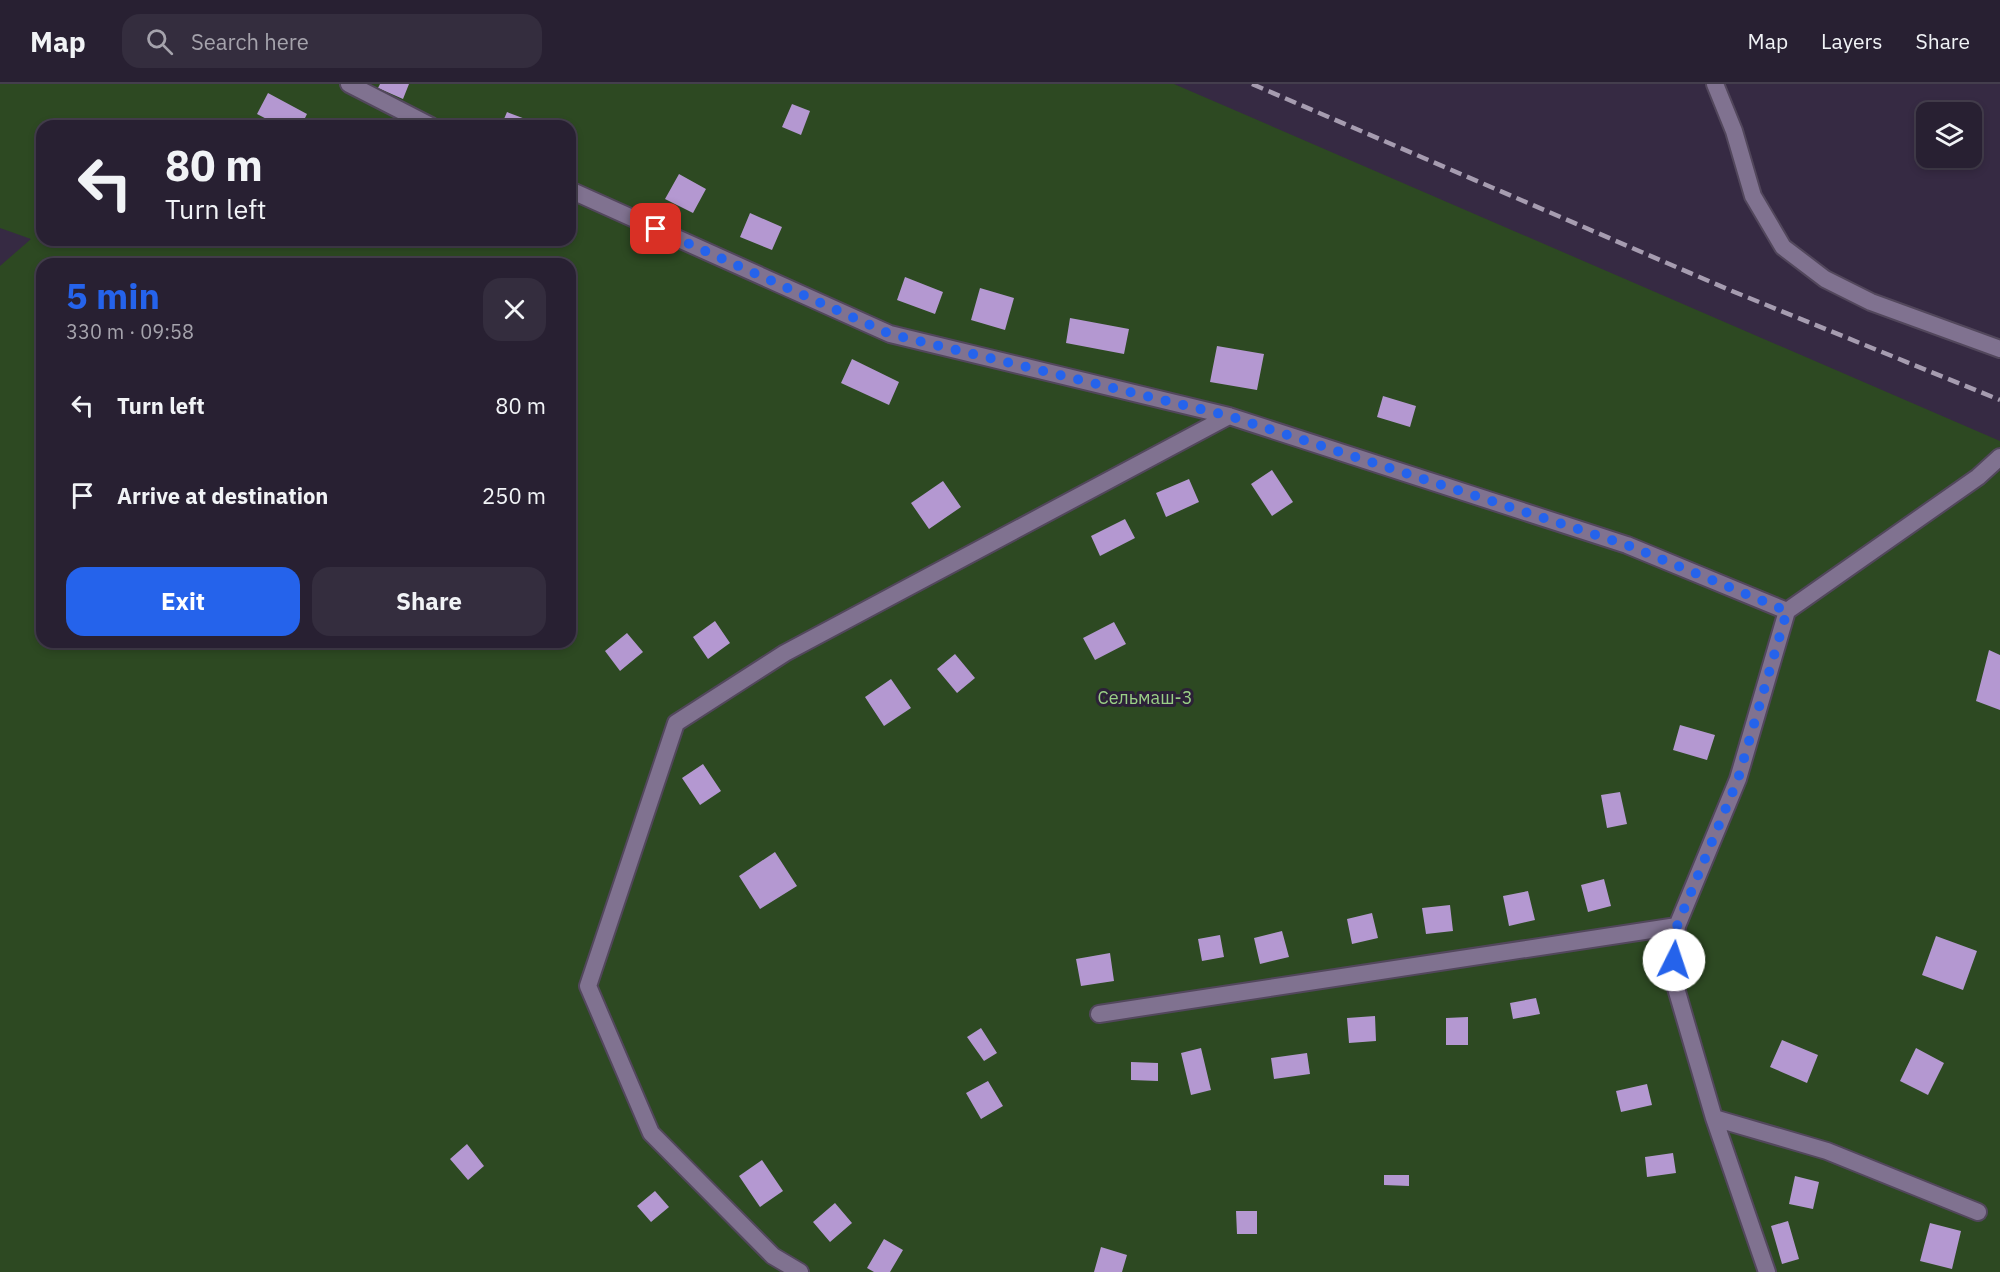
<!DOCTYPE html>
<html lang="en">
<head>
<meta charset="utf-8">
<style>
	:root { --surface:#282032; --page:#342d3e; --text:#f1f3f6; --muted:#a5a3ac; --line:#443e4d; --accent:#2563eb }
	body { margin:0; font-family:"IBM Plex Sans",sans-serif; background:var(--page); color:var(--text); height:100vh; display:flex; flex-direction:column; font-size:22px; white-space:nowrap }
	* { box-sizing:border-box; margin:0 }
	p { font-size:20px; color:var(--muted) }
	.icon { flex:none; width:33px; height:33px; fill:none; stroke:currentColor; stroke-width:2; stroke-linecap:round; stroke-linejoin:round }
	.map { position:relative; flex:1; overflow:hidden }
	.drawer { position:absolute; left:36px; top:174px; width:540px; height:390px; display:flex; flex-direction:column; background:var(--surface); border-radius:18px; box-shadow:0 3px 9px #0003,0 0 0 2px var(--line) }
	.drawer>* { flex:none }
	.hud { position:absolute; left:36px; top:36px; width:540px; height:126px; border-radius:18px; box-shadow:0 3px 9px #0003,0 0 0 2px var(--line); background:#282032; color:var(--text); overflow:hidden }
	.buttons { position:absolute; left:1916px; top:18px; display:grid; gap:12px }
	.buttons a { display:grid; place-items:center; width:66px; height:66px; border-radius:12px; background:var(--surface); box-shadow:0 3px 9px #0003,0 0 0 2px var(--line); font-size:30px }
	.pin { position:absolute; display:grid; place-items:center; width:51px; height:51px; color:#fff; margin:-26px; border-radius:12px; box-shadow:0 3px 9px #0006 }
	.me { position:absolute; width:66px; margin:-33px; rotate:4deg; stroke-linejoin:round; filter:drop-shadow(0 0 4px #0008) }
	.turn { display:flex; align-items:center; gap:21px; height:126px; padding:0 30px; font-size:27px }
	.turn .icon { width:78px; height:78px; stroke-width:2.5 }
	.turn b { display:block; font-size:42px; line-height:51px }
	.round { display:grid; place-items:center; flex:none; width:63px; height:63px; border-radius:18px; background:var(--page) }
	.overview { display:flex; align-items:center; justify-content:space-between; height:102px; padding:0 30px }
	h1 { font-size:36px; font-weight:700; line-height:45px; color:var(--accent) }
	.button { display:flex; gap:12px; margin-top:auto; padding:12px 30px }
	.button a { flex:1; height:69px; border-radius:18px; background:var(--accent); color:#fff; font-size:24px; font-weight:700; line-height:69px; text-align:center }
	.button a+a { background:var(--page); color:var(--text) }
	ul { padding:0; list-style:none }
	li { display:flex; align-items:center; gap:18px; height:90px; padding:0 30px }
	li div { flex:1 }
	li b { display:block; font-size:22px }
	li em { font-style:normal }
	header { display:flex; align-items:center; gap:36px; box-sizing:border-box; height:84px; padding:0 30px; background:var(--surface); border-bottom:2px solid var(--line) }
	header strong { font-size:28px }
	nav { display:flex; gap:33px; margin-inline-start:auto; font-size:21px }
	.search { width:420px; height:54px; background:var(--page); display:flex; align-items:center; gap:15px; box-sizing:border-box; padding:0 21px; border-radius:18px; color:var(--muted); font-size:22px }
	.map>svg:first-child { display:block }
	.green { fill:#2d4922; fill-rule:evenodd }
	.building { fill:#b498d1 }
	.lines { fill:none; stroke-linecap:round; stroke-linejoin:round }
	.service-casing { stroke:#52475c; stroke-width:20 }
	.service { stroke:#807290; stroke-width:16 }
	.rail { stroke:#a69cb0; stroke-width:4.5; stroke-dasharray:12 6; stroke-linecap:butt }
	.route { stroke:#2563eb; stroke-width:10; stroke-dasharray:0 18 }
	.labels { text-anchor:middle; stroke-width:6; stroke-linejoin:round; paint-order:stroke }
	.park-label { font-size:18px; fill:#9ad086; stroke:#2c2038 }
</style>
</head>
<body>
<header>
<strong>Map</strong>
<div class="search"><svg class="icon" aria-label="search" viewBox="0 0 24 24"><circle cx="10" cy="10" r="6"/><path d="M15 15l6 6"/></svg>Search here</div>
<nav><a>Map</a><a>Layers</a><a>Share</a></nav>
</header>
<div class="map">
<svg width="2000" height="1188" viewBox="0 0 2000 1188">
	<rect width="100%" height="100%" fill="#362a43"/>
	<!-- green -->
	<path class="green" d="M0 0H1174L2000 357V1188H0V182L31 155 0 144ZM42 42H570V156H42ZM42 180H570V558H42Z"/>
	<!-- building -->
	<path class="building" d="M380 0H409L403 15 378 4Z
		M268 9 307 30 301 42H280L257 30Z
		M792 20 810 27 801 51 782 43Z
		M507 28 544 42H501Z
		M679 90 706 105 693 129 665 115Z
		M750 129 782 143 772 166 740 153Z
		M905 193 943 208 935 230 897 216Z
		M980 204 1014 214 1005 246 971 236Z
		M1070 234 1129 245 1124 270 1066 259Z
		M1217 262 1264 270 1257 306 1210 298Z
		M852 275 899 298 889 321 841 299Z
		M1383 312 1416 322 1410 343 1377 333Z
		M1272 386 1293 418 1272 432 1251 400Z
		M1189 395 1199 418 1166 433 1156 409Z
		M943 397 961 423 929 445 911 419Z
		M1125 435 1135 454 1100 472 1091 452Z
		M715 537 730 559 708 575 693 553Z
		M1114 538 1126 560 1095 576 1083 554Z
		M627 549 643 568 620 587 605 567Z
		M1989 566 2000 571V626L1976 617Z
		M955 570 975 594 957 609 937 585Z
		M891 595 911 624 884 642 865 613Z
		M1680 641 1715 651 1707 676 1673 666Z
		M703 680 721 707 700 721 682 694Z
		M1620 708 1627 740 1607 744 1601 711Z
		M775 768 797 802 760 825 739 792Z
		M1604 795 1611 822 1588 828 1581 801Z
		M1528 807 1535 836 1509 842 1503 812Z
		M1450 821 1453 847 1426 850 1422 824Z
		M1372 829 1378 854 1352 860 1347 835Z
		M1282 847 1289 873 1260 880 1254 854Z
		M1220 851 1224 873 1202 877 1198 855Z
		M1936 852 1977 867 1963 906 1922 891Z
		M1110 869 1114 897 1081 902 1076 875Z
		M1536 914 1540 930 1513 935 1510 919Z
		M1375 932 1376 957 1349 959 1347 934Z
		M1468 933V961H1446V934Z
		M981 944 997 969 984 977 967 953Z
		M1782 956 1818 971 1807 999 1770 983Z
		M1201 964 1211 1006 1191 1011 1181 969Z
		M1916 964 1944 979 1928 1011 1900 997Z
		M1307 969 1310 990 1274 995 1271 974Z
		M1131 978 1158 979V997L1131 996Z
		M988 997 1003 1022 981 1035 966 1009Z
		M1647 1000 1652 1021 1621 1028 1616 1007Z
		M467 1060 484 1082 468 1096 450 1075Z
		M1673 1069 1676 1089 1647 1093 1645 1073Z
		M762 1076 783 1107 760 1123 739 1092Z
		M1384 1091H1409V1102L1384 1101Z
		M1795 1092 1819 1098 1813 1125 1789 1120Z
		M655 1107 669 1123 651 1138 637 1122Z
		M835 1119 852 1139 830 1158 813 1138Z
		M1236 1127H1257V1150H1237Z
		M1788 1137 1799 1175 1782 1180 1771 1142Z
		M1930 1139 1961 1147 1952 1185 1920 1177Z
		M884 1155 903 1166 890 1188H874L867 1184Z
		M1101 1163 1127 1171 1122 1188H1094Z"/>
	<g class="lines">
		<!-- service casing -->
		<g class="service-casing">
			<path id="service" d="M349 0 431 42
				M1715 0 1734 47 1753 112 1783 163 1825 195 1871 218 2000 265
				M570 106 890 250 1229 332 1627 461 1787 527
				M1099 930 1677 842
				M1714 1034 1827 1067 1978 1128
				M800 1188 773 1172 651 1049 588 902 676 639 785 569 1229 332
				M1767 1188 1714 1034 1673 894 1677 842 1738 695 1787 527 1978 393 2000 373"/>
		</g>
		<!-- service -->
		<use href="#service" class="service"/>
		<!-- rail -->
		<path class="rail" d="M1252 0 1732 207 2000 316"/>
	</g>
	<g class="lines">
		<!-- route -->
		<path class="route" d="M656 145 890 250 1229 332 1627 461 1787 527 1738 695 1677 842 1674 876"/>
	</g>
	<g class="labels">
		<!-- park labels -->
		<g class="park-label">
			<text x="1145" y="620">Сельмаш-3</text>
		</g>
	</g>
</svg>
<div class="buttons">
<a><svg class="icon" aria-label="layers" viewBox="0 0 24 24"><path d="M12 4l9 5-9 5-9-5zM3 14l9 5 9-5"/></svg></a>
</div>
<div class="pin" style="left:656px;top:145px;background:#d93025"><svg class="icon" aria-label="arrive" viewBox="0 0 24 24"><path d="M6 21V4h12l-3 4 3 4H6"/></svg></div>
<svg class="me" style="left:1674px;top:876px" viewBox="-20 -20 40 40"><circle r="19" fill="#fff"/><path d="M0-13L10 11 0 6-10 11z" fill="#2563eb"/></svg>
<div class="hud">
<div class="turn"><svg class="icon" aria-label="left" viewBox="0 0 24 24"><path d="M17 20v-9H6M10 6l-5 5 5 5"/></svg><div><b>80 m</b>Turn left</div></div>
</div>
<section class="drawer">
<div class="overview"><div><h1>5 min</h1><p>330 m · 09:58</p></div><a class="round"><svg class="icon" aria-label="close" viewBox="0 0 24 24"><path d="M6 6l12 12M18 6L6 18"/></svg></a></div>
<ul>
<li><svg class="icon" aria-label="left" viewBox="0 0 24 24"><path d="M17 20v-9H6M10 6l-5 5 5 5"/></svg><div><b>Turn left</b></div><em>80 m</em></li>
<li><svg class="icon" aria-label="arrive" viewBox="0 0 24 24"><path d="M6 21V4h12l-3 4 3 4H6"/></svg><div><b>Arrive at destination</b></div><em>250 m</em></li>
</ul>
<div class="button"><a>Exit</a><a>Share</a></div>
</section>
</div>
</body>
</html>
